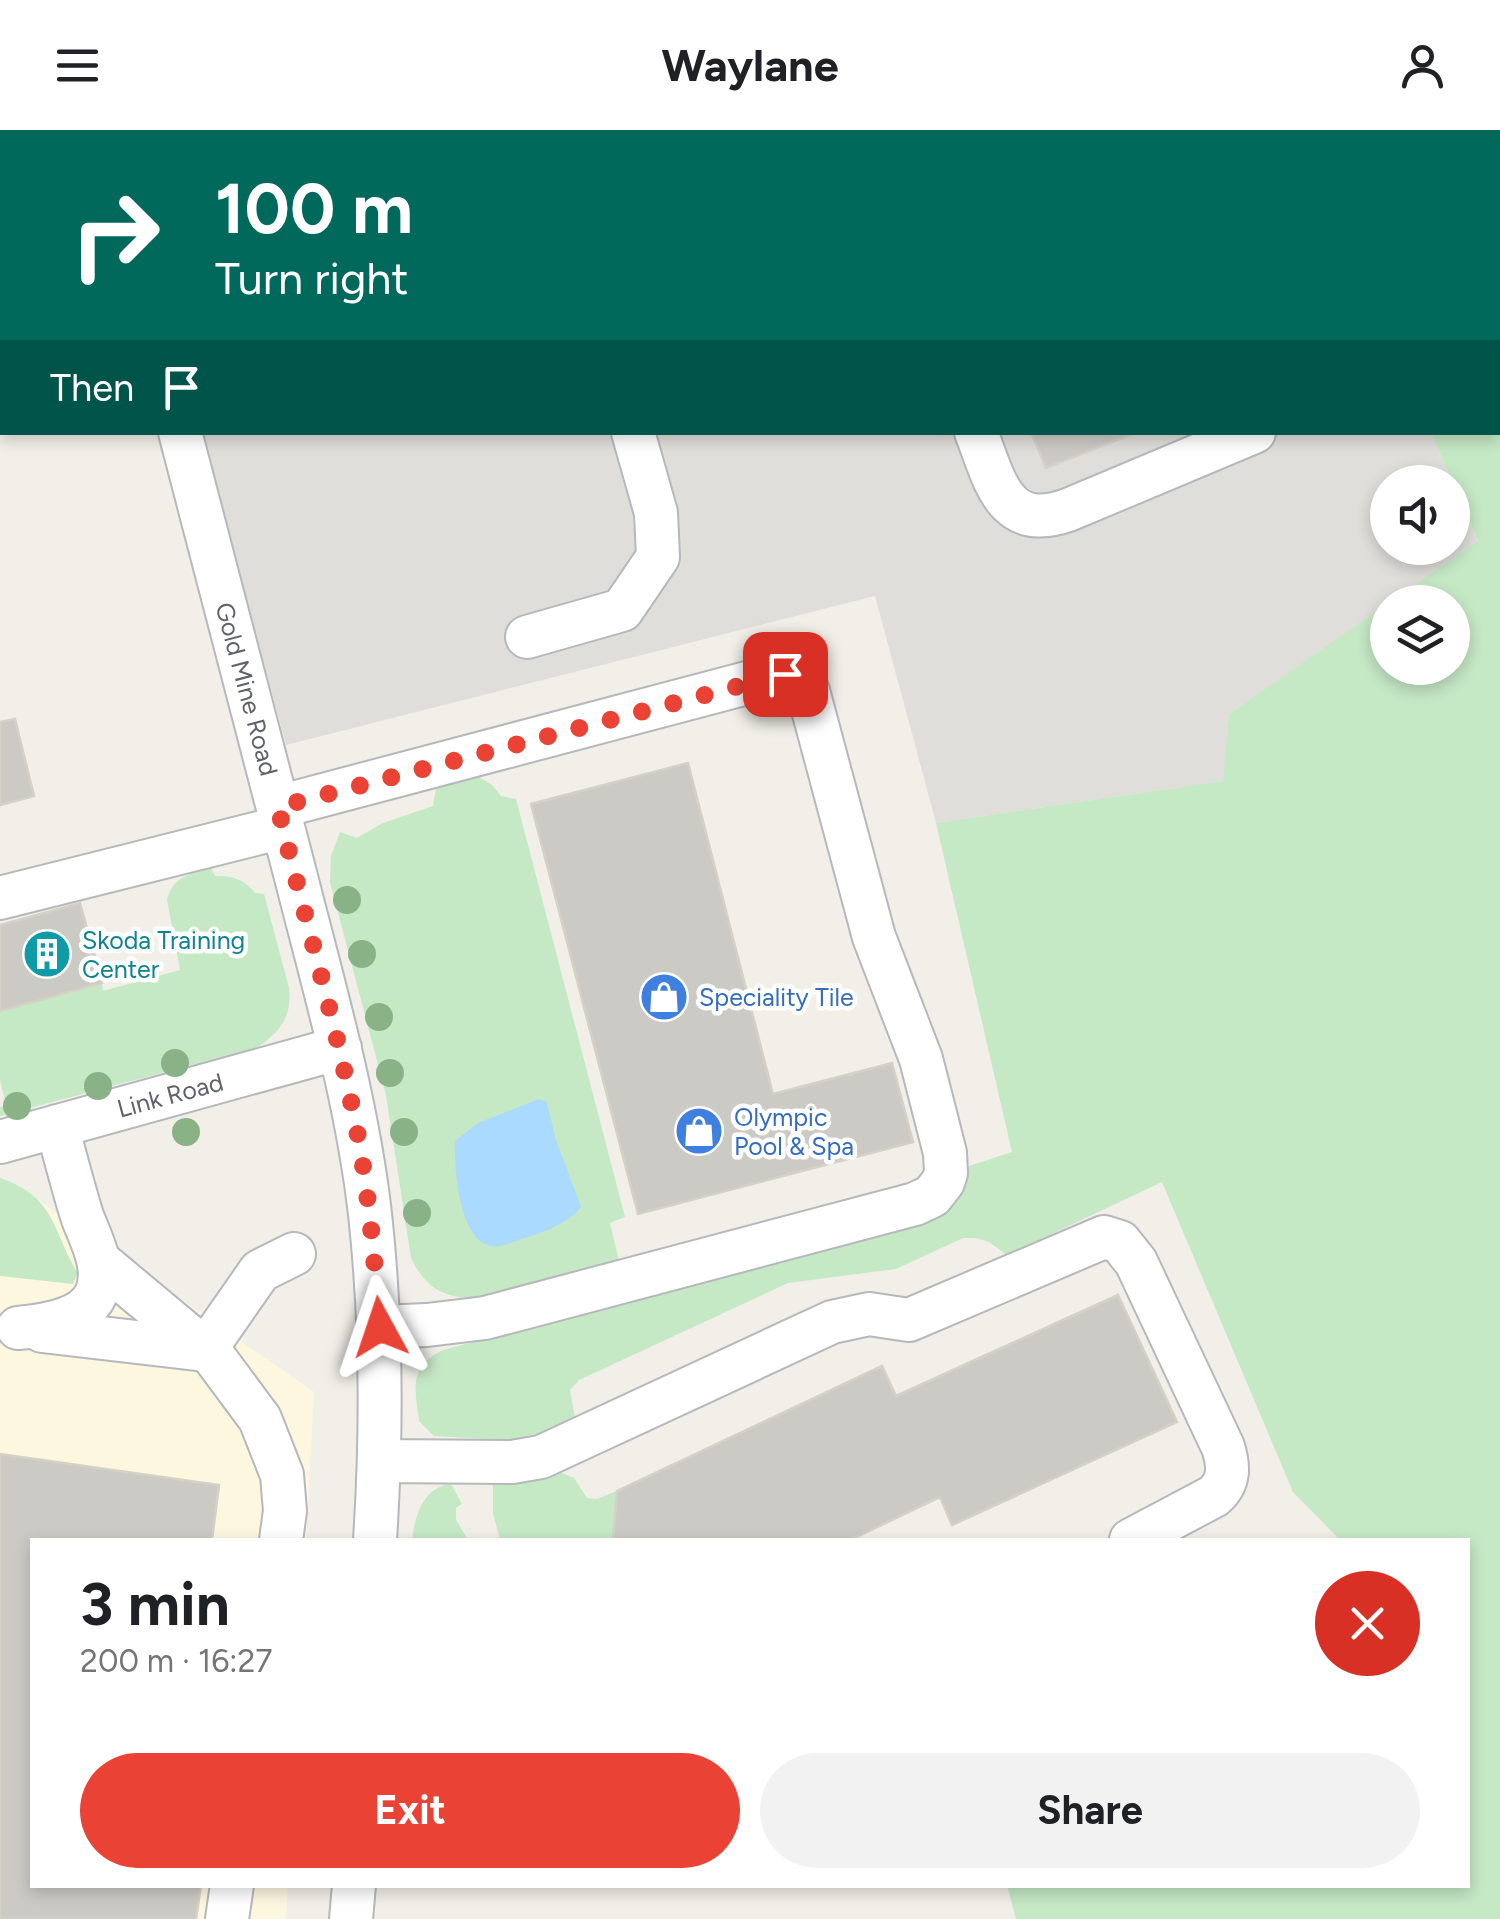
<!DOCTYPE html>
<html lang="en">
<head>
<meta charset="utf-8">
<style>
	:root { --surface:#fff; --page:#f2f2f2; --text:#202124; --muted:#757577; --accent:#ea4335 }
	body { margin:0; font-family:Figtree,sans-serif; background:var(--page); color:var(--text); height:100vh; display:flex; flex-direction:column; font-size:38px; white-space:nowrap }
	* { box-sizing:border-box; margin:0 }
	p { font-size:32px; color:var(--muted) }
	.icon { flex:none; width:55px; height:55px; fill:none; stroke:currentColor; stroke-width:2; stroke-linecap:round; stroke-linejoin:round }
	.map { position:relative; flex:1; overflow:hidden }
	.sheet { position:absolute; left:30px; top:1408px; width:1440px; height:350px; display:flex; flex-direction:column; background:var(--surface); border-radius:0px; box-shadow:0 5px 15px #0003 }
	.sheet>* { flex:none }
	.hud { position:absolute; left:0px; top:0px; width:1500px; height:305px; box-shadow:0 5px 15px #0003; background:#00695c; color:#fff; overflow:hidden }
	.fabs { position:absolute; left:1370px; top:335px; display:grid; gap:20px }
	.fabs a { display:grid; place-items:center; width:100px; height:100px; border-radius:50%; background:var(--surface); box-shadow:0 5px 15px #0003; font-size:50px }
	.pin { position:absolute; display:grid; place-items:center; width:85px; height:85px; color:#fff; margin:-42px; border-radius:20px; box-shadow:0 5px 15px #0006 }
	.me { position:absolute; width:110px; margin:-55px; rotate:355deg; stroke-linejoin:round; filter:drop-shadow(0 0 8px #0008) }
	.turn { display:flex; align-items:center; gap:35px; height:210px; padding:0 50px; font-size:45px }
	.turn .icon { width:130px; height:130px; stroke-width:2.5 }
	.turn b { display:block; font-size:70px; line-height:85px }
	.then { display:flex; align-items:center; height:95px; padding:0 50px; background:#0003; gap:20px; font-size:38px }
	.round { display:grid; place-items:center; flex:none; width:105px; height:105px; border-radius:52px; background:var(--page) }
	.summary { display:flex; align-items:center; justify-content:space-between; height:170px; padding:0 50px }
	h1 { font-size:60px; font-weight:700; line-height:75px }
	.action { display:flex; gap:20px; margin-top:auto; padding:20px 50px }
	.action a { flex:1; height:115px; border-radius:60px; background:var(--accent); color:#fff; font-size:40px; font-weight:700; line-height:115px; text-align:center }
	.action a+a { background:var(--page); color:var(--text) }
	header { display:flex; justify-content:space-between; align-items:center; height:130px; padding:0 50px; background:var(--surface); font-size:45px; font-weight:700 }
	.map>svg:first-child { display:block }
	.commercial { fill:#fef7e0 }
	.industrial { fill:#e0deda; fill-rule:evenodd }
	.green { fill:#c5e8c5 }
	.water { fill:#aadaff }
	.building { fill:#cccac5; stroke:#d6d1c6; stroke-width:2.5 }
	.lines { fill:none; stroke-linecap:round; stroke-linejoin:round }
	.minor-casing { stroke:#b5b8bc; stroke-width:46 }
	.minor { stroke:#fff; stroke-width:42 }
	.tree { fill:#89b387 }
	.route { stroke:#ea4335; stroke-width:18; stroke-dasharray:0 32.4 }
	.labels { text-anchor:middle; stroke-width:9; stroke-linejoin:round; paint-order:stroke }
	.street-label { font-size:25px; fill:#5f6368; stroke:#fff }
	.culture-label { font-size:25px; fill:#0d838f; stroke:#fff; text-anchor:start }
	.shop-label { font-size:25px; fill:#366cbe; stroke:#fff; text-anchor:start }
</style>
</head>
<body>
<header><svg class="icon" aria-label="menu" viewBox="0 0 24 24"><path d="M4 6h16M4 12h16M4 18h16"/></svg>Waylane<svg class="icon" aria-label="person" viewBox="0 0 24 24"><circle cx="12" cy="8" r="4"/><path d="M4 21q1-7 8-7t8 7"/></svg></header>
<div class="map">
<svg width="1500" height="1789" viewBox="0 0 1500 1789">
	<rect width="100%" height="100%" fill="#f1efe8"/>
	<!-- commercial -->
	<path class="commercial" d="M0 1054 35 1068 314 1262 306 1410H32V1755H288L286 1789H0Z"/>
	<!-- industrial -->
	<path class="industrial" d="M121 0H1300L1301 2H122Z
		M202 303H1431L1478 412 1229 584 1224 651 936 693 875 466 286 615ZM1388 352H1452V418H1388Z"/>
	<!-- green -->
	<path class="green" d="M1300 0H1500V1789H1016L1007 1755H1468V1410H1340L1293 1362 1162 1052 1007 1125 989 1112 976 1108H963L896 1139 788 1153 579 1250 570 1260 575 1288 526 1311 434 1306 419 1291C415 1258 408 1237 443 1220L926 1092 947 1080 966 1037 1012 1022 936 693 1223 651 1229 584 1387 474 1388 538H1452V472H1390L1478 411 1431 303 1498 302V2Z
		M477 646 492 655 501 666 516 669 625 1087 610 1093 619 1131 474 1168C443 1168 425 1157 411 1128L386 965 330 752 331 726 340 702 357 708 383 693 433 676 436 659Z
		M211 738 215 746C233 746 244 749 255 763L264 764 289 858C292 886 281 901 258 917L0 986V977L6 975 0 950V881L102 853 103 861 180 840 167 769C174 746 190 744 211 738Z
		M0 1048C57 1068 51 1099 78 1143L73 1154 0 1146Z
		M559 1342 574 1348 587 1368 597 1369 617 1361 613 1410H500L493 1383V1354L525 1353Z
		M451 1354 462 1374 456 1378V1390L468 1410H412C415 1386 423 1357 451 1354Z"/>
	<!-- water -->
	<path class="water" d="M539 969 547 972 555 1007 581 1077C571 1091 544 1103 527 1107 517 1110 500 1119 490 1116 459 1108 454 1039 455 1011L478 993Z"/>
	<!-- building -->
	<path class="building" d="M910 0H1126L1127 2H911Z
		M1031 302H1137L1046 338Z
		M15 589 34 666 0 675V592Z
		M688 633 773 964 892 933 913 1012 638 1084 531 674Z
		M80 773 102 853 0 881V795Z
		M1118 1165 1177 1292 952 1395 940 1367 850 1410H613L617 1361 882 1236 896 1266Z
		M0 1324 219 1355 212 1410H32V1755H201L196 1789H0Z"/>
	<g class="lines">
		<!-- minor casing -->
		<g class="minor-casing">
			<path id="minor" d="M100 0 101 2
				M550 0V2
				M828 0 829 2
				M10 2 21 0
				M1206 2V0
				M180 302C219 452 258 601 297 751 325 861 357 971 370 1084 382 1193 382 1301 375 1410
				M976 302C995 350 1003 403 1068 380L1254 302
				M527 507 622 480 658 427 656 383 633 302
				M278 677 777 545 800 548 808 561 874 807 921 929 945 1023 946 1043 943 1052 932 1066 915 1074 485 1188 427 1195 380 1197
				M0 768 283 697
				M0 1012 340 918
				M99 1131 214 1227 260 1289 282 1345 285 1381 281 1410
				M18 1198C59 1194 110 1185 98 1130 95 1115 87 1100 82 1086 73 1057 65 1026 57 996
				M42 1201 205 1220
				M205 1220 260 1141 294 1124
				M380 1331 512 1332 541 1327 832 1192 869 1184 909 1190 1104 1107 1120 1112 1136 1132 1223 1317C1229 1336 1230 1352 1214 1366L1131 1410
				M227 1789 232 1755
				M351 1789 354 1755"/>
		</g>
		<!-- minor -->
		<use href="#minor" class="minor"/>
	</g>
	<!-- trees -->
	<g class="tree">
		<circle cx="347" cy="770" r="14"/>
		<circle cx="362" cy="824" r="14"/>
		<circle cx="379" cy="887" r="14"/>
		<circle cx="175" cy="933" r="14"/>
		<circle cx="390" cy="943" r="14"/>
		<circle cx="98" cy="956" r="14"/>
		<circle cx="17" cy="976" r="14"/>
		<circle cx="186" cy="1002" r="14"/>
		<circle cx="404" cy="1002" r="14"/>
		<circle cx="417" cy="1083" r="14"/>
	</g>
	<g class="lines">
		<!-- route -->
		<path class="route" d="M380 1197C374 1128 369 1059 355 991 334 885 303 782 278 677L785 544"/>
	</g>
	<!-- icons -->
	<defs>
		<g id="building-disc" transform="scale(2.5)"><circle r="9.5" fill="#0f9aa8" stroke="#fff"/><path d="M-4-6H4V6H1V3H-1V6H-4ZM-2.5-4.3h1.7v1.8h-1.7ZM.8-4.3h1.7v1.8H.8ZM-2.5-1h1.7V.8h-1.7ZM.8-1h1.7V.8H.8Z" fill="#fff"/></g>
		<g id="shop-disc" transform="scale(2.5)"><circle r="9.5" fill="#3f7fe0" stroke="#fff"/><path d="M-5-2.5h2.3a2.7 3.5 0 0 1 5.4 0H5L5.5 6h-11ZM-1.5-2.5h3a1.5 2.3 0 0 0-3 0Z" fill="#fff"/></g>
	</defs>
	<g fill-rule="evenodd">
		<use href="#building-disc" x="47" y="824"/>
		<use href="#shop-disc" x="664" y="867"/>
		<use href="#shop-disc" x="699" y="1001"/>
	</g>
	<g class="labels">
		<!-- street labels -->
		<g class="street-label">
			<text transform="translate(247 559) rotate(75)" y="9">Gold Mine Road</text>
			<text transform="translate(170 965) rotate(-15)" y="9">Link Road</text>
		</g>
		<!-- culture labels -->
		<g class="culture-label">
			<text x="82" y="819">Skoda Training<tspan x="82" dy="29">Center</tspan></text>
		</g>
		<!-- shop labels -->
		<g class="shop-label">
			<text x="699" y="876">Speciality Tile</text>
			<text x="734" y="996">Olympic<tspan x="734" dy="29">Pool &amp; Spa</tspan></text>
		</g>
	</g>
</svg>
<div class="fabs">
<a><svg class="icon" aria-label="sound" viewBox="0 0 24 24"><path d="M4 9h4l5-4v14l-5-4H4zM17 9q2 3 0 6"/></svg></a>
<a><svg class="icon" aria-label="layers" viewBox="0 0 24 24"><path d="M12 4l9 5-9 5-9-5zM3 14l9 5 9-5"/></svg></a>
</div>
<div class="pin" style="left:785px;top:544px;background:#d93025"><svg class="icon" aria-label="arrive" viewBox="0 0 24 24"><path d="M6 21V4h12l-3 4 3 4H6"/></svg></div>
<svg class="me" style="left:380px;top:1197px" viewBox="-20 -20 40 40"><path d="M0-17L14 15 0 8-14 15z" fill="#ea4335" stroke="#fff" stroke-width="4"/></svg>
<div class="hud">
<div class="turn"><svg class="icon" aria-label="right" viewBox="0 0 24 24"><path d="M7 20v-9h11M14 6l5 5-5 5"/></svg><div><b>100 m</b>Turn right</div></div>
<div class="then">Then<svg class="icon" aria-label="arrive" viewBox="0 0 24 24"><path d="M6 21V4h12l-3 4 3 4H6"/></svg></div>
</div>
<section class="sheet">
<div class="summary"><div><h1>3 min</h1><p>200 m · 16:27</p></div><a class="round" style="background:#d93025;color:#fff"><svg class="icon" aria-label="close" viewBox="0 0 24 24"><path d="M6 6l12 12M18 6L6 18"/></svg></a></div>
<div class="action"><a>Exit</a><a>Share</a></div>
</section>
</div>
</body>
</html>
